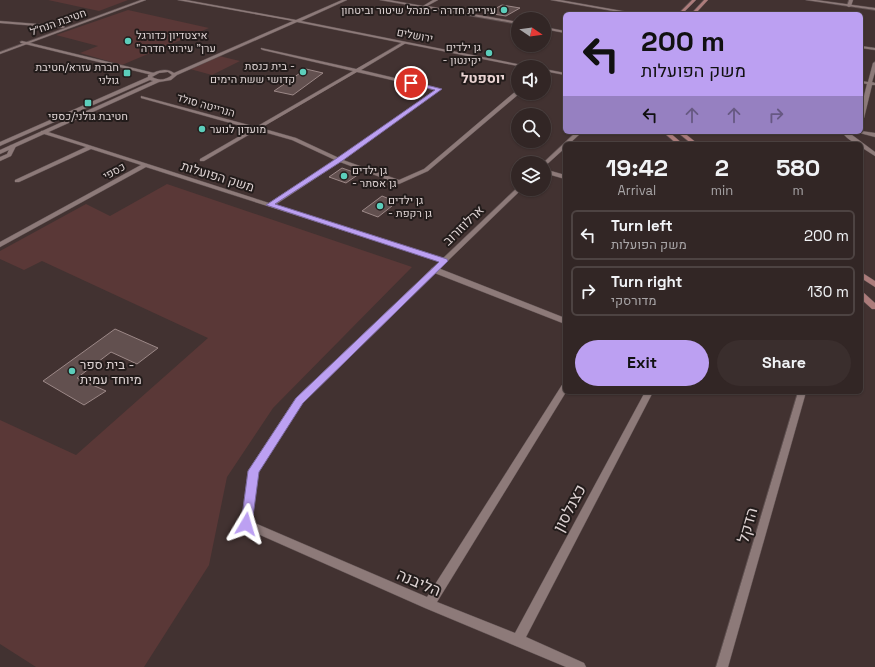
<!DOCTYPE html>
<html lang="en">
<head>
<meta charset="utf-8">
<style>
	:root { --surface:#322625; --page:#3a2e2d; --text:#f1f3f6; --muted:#a8a5a7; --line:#4d4342; --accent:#bca0f2 }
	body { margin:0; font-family:"Space Grotesk",Heebo,sans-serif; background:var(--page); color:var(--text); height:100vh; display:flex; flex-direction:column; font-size:15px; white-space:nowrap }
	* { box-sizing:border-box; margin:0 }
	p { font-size:13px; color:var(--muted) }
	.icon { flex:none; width:22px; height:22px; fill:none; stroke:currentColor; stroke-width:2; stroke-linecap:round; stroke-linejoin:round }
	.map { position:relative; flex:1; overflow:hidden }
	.sheet { position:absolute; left:563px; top:142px; width:300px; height:252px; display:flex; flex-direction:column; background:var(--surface); border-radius:6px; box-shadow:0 1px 3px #0004,0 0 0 1px var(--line) }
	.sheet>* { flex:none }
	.top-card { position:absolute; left:563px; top:12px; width:300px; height:122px; border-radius:6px; box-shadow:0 1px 3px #0004,0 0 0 1px var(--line); background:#bca0f2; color:#111; overflow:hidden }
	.needle { width:26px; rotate:103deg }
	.tools { position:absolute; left:511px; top:12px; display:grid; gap:8px }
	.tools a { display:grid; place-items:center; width:40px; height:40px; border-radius:50%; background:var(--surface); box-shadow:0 1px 3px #0004,0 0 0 1px var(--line); font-size:20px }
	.pin { position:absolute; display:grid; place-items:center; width:34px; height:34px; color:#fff; margin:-17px; border:2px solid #fff; border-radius:50%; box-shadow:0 1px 4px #0007 }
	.me { position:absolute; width:44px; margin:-22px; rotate:7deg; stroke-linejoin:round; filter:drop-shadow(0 0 3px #0008) }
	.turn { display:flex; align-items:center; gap:14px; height:84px; padding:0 12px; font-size:18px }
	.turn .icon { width:52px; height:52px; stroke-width:2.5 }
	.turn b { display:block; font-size:28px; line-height:34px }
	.lanes { display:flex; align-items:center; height:38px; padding:0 12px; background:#0003; justify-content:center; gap:20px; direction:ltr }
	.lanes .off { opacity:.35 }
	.eta { display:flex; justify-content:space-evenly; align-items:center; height:68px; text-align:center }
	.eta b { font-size:24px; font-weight:600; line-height:28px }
	.cta { display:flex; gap:8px; margin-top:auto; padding:8px 12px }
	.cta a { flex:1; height:46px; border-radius:24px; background:var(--accent); color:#111; font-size:16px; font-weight:600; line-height:46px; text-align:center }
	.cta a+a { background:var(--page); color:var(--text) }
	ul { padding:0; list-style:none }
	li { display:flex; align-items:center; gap:12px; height:50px; margin:0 8px 6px; padding:0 4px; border:2px solid var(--line); border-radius:6px }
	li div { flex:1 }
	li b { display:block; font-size:15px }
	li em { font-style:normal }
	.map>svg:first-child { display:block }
	.green { fill:#5a3837 }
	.building { fill:#62504f; stroke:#9c8887 }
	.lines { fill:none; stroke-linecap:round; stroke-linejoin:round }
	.minor-casing { stroke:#5e5050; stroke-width:1 }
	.tertiary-casing { stroke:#5e5050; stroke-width:1 }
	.secondary-casing { stroke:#5e5050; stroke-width:1 }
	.minor { fill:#8d7a79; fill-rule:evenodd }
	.tertiary { fill:#8d7a79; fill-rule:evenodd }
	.secondary { fill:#ac7c7b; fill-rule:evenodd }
	.route { fill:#bca0f2; stroke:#7a689d }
	.poi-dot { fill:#5ccebb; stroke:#231c1b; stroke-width:1.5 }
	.labels { text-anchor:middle; stroke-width:4; stroke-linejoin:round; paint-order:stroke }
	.far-poi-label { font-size:11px; fill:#ddd2d2; stroke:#231c1b; text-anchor:end }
	.far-street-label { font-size:11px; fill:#ddd2d2; stroke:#231c1b }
	.street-label { font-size:13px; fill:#ddd2d2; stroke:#231c1b }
	.poi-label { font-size:13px; fill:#ddd2d2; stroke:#231c1b; text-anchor:start }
	.far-district-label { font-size:14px; font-weight:bold; fill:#ead4d3; stroke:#231c1b }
	.near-street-label { font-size:16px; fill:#ddd2d2; stroke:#231c1b }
</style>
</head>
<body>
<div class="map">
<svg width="875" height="667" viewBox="0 0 875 667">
	<rect width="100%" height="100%" fill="#423231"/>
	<!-- green -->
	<path class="green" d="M48 0H128L99 11Z
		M128 10 209 28 122 65 80 53 98 46 56 35Z
		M219 56 240 61 212 75 190 69Z
		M167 184 412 267 273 408 227 477 209 565 144 667H36L0 644V420L76 455 208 338 42 261 24 270 0 259V251L86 204 110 216Z"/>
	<!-- building -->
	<path class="building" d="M502 5 520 8 506 16 487 13Z
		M306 69 323 73 293 95 274 91Z
		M342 168 359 174 346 183 329 177Z
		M382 196 397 202 378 217 362 211Z
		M115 329 158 348 137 364 111 352 77 378 106 391 84 405 43 381Z"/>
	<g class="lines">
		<!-- minor casing -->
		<g class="minor-casing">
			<path id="minor" d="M380 0H389L423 6 433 0H438L427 6 518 22V24Z
				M551 0H560L639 14H630Z
				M849 0H853L851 6 849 7 847 6Z
				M0 21 63 26 65 27 63 28 0 23Z
				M544 27 565 31V33L544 29Z
				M22 41 154 73V74L152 75 21 43 20 42Z
				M403 42 406 43 361 70 441 89 343 160 399 180 424 169 516 91H518V93H520L428 171 399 184 340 162 275 205 446 260 448 261 446 262H442L146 167 0 247V242L141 165 91 149 19 182H15V180L86 147 41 133V131H45L269 203 335 160 292 140 257 130 204 161H200V159L252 129 141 98V96L256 127 353 71 263 50 261 49V48L356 69ZM357 72 435 90 339 158 296 138 261 128Z
				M861 46 875 48V50L861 48Z
				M875 62V72L872 82 875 83V85H872L864 118 861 120V108L867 84 861 83V81L868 82 873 63Z
				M842 132H848L875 152V156L861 147V144C854 144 846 138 842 132Z
				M11 145 16 146 11 156 0 161V157L7 154Z
				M544 169 565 175V179L544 173Z
				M432 268H438L565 318V324L432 272 431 270Z
				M565 384V392H566L437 602 515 633 645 392H653L526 637 584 663 586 667H566L425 608 242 527 241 524 242 521 246 519 250 521 427 597 562 385Z
				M798 392H806L728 667H716Z"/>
		</g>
		<!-- tertiary casing -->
		<g class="tertiary-casing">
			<path id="tertiary" d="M141 0H146L0 54V52Z
				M178 0H186L296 20 342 0H347L301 21 532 67H523L297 22 177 75 171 80 159 82 0 154V150L153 81 150 80 2 145 0 146V142L148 77V75C157 71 166 67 174 73L293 21ZM168 72 172 75C166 80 159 81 152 77L159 73Z
				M806 0H816L875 8V10Z
				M544 69 565 73V75L544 71Z
				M861 131 875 133V137L856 132H861Z
				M576 132H582L569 144H565V148L544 167V163H543Z
				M518 187V189H522L302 402 258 472 251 524 250 527 246 529 242 527 241 524 248 471 296 398Z"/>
		</g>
		<!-- secondary casing -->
		<g class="secondary-casing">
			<path id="secondary" d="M692 0H696L682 14H678Z
				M704 0H708L695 14H691Z
				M663 132H669L683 144H677Z
				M677 132H683L698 144H692Z
				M861 272 875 281V287L861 278Z
				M861 293H864L875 303V309H872L861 299Z"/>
		</g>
		<!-- minor -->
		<use href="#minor" class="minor"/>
		<!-- tertiary -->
		<use href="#tertiary" class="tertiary"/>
		<!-- secondary -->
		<use href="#secondary" class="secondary"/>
	</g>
	<!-- route -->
	<path class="route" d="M411 81 442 89 342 161 275 204 447 259 448 261 303 403 259 472 252 524 251 528 246 529 242 528 241 524 248 471 296 398 439 262 266 205 337 158 435 90 409 84V83Z"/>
	<!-- markers -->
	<g class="poi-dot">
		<circle cx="504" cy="10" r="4"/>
		<circle cx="128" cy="41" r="4"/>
		<circle cx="489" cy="53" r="4"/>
		<circle cx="303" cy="72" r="4"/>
		<rect x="123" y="69" width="8" height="8" rx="2"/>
		<rect x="84" y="99" width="8" height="8" rx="2"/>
		<circle cx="202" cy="129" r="4"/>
		<circle cx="344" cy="176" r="4"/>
		<circle cx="380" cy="206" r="4"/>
		<circle cx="72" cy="371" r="4"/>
	</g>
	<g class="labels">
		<!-- far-poi labels -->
		<g class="far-poi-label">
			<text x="496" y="14">עיריית חדרה - מנהל שיטור וביטחון</text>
			<text x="136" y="39" text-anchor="start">איצטדיון כדורגל<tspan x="136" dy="13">"ערן" עירוני חדרה</tspan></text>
			<text x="481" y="51">גן ילדים<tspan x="481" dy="13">- יקינטון</tspan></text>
			<text x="295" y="70">בית כנסת -<tspan x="295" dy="13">קדושי ששת הימים</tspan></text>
			<text x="119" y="71">חברת עזרא/חטיבת<tspan x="119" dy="13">גולני</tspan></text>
			<text x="88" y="120" text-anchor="middle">חטיבת גולני/כספי</text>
			<text x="210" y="133" text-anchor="start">מועדון לנוער</text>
			<text x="352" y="174" text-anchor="start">גן ילדים<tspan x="352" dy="13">- גן אסתר</tspan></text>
			<text x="388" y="204" text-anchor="start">גן ילדים<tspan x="388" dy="13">- גן רקפת</tspan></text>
		</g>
		<!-- far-street labels -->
		<g class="far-street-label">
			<text transform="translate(58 22) rotate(-20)" y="4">חטיבת הנח״ל</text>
			<text transform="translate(415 35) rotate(11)" y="4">ירושלים</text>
			<text transform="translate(206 105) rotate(16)" y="4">הנרייטה סולד</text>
			<text transform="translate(114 171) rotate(-29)" y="4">כספי</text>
		</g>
		<!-- street labels -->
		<g class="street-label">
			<text transform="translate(218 176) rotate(17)" y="5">משק הפועלות</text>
			<text transform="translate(463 225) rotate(-44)" y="5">ארלוזורוב</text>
		</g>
		<!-- poi labels -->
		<g class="poi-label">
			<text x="80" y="369">בית ספר -<tspan x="80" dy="15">מיוחד עמית</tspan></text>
		</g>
		<!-- far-district labels -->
		<g class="far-district-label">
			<text x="483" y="83">יוספטל</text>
		</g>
		<!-- near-street labels -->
		<g class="near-street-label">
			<text transform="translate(569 508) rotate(-62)" y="6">כצנלסון</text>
			<text transform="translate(747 525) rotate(-74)" y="6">הדקל</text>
			<text transform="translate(419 582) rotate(23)" y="6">הליבנה</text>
		</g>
	</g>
</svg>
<div class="tools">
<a><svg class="needle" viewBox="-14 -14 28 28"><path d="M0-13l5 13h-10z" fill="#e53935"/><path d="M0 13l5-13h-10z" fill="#a8a5a7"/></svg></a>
<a><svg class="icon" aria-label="sound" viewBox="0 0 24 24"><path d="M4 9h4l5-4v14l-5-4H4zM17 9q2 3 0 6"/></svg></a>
<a><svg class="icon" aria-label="search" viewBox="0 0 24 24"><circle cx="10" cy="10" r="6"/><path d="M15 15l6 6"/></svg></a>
<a><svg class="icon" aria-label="layers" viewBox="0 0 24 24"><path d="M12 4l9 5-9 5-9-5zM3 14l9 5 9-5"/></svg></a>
</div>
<div class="pin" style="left:411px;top:83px;background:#d93025"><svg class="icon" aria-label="arrive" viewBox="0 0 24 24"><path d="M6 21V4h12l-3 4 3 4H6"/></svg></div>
<svg class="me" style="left:246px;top:524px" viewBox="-20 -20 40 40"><path d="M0-17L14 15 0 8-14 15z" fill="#bca0f2" stroke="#fff" stroke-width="4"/></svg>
<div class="top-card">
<div class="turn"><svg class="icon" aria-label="left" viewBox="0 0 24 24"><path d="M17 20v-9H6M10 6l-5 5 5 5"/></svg><div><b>200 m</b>משק הפועלות</div></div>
<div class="lanes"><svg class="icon" aria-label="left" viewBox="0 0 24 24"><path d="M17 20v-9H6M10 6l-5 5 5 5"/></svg><svg class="icon off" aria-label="ahead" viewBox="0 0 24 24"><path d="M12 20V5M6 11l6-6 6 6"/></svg><svg class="icon off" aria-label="ahead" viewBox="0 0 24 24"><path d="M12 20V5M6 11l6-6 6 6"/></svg><svg class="icon off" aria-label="right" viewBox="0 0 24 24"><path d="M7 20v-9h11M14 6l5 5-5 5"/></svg></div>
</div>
<section class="sheet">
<div class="eta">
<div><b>19:42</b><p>Arrival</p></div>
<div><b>2</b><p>min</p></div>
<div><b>580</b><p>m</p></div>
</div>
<ul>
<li><svg class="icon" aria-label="left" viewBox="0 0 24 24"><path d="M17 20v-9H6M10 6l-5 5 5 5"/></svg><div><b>Turn left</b><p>משק הפועלות</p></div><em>200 m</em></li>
<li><svg class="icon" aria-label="right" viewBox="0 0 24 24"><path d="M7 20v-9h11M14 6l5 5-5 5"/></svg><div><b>Turn right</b><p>מדורסקי</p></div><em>130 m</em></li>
</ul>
<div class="cta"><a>Exit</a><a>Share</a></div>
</section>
</div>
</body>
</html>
